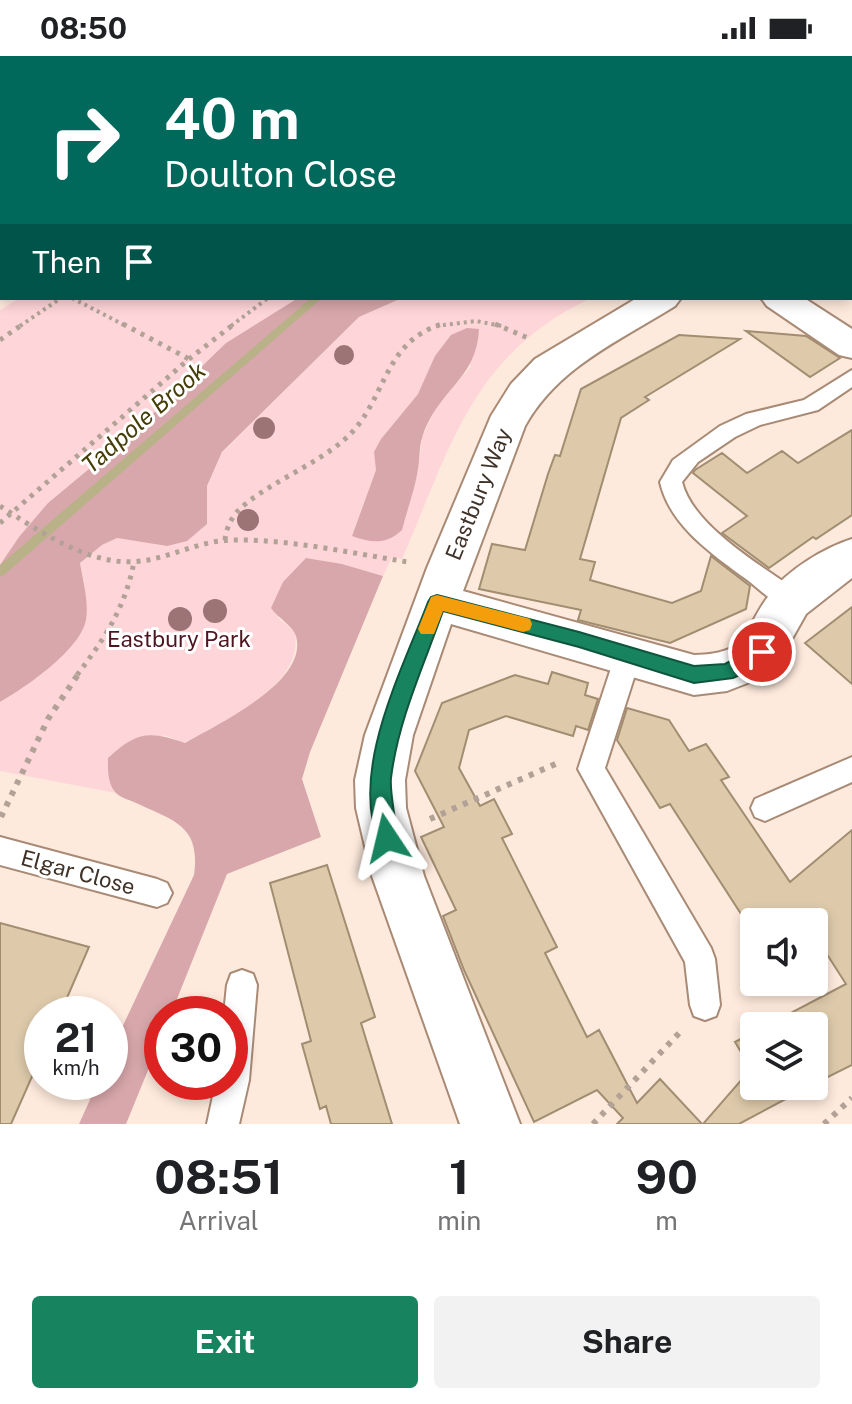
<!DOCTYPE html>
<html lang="en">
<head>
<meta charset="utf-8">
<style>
	:root { --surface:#fff; --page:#f2f2f2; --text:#202124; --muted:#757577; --accent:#17835f }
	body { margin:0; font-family:"Public Sans",sans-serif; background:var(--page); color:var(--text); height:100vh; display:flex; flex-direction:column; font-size:30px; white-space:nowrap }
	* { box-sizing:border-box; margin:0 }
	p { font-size:26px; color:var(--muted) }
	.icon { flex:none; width:44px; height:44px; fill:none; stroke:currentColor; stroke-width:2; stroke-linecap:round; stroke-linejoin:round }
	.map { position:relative; height:1068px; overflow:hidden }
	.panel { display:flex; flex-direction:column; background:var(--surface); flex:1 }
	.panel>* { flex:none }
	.guide { position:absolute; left:0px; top:0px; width:852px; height:244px; box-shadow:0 4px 12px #0003; background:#00695c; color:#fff; overflow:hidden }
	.buttons { position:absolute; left:740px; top:852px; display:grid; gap:16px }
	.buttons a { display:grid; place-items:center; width:88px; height:88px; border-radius:8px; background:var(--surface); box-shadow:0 4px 12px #0003; font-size:40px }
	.speed { position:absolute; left:24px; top:940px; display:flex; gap:16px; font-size:40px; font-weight:700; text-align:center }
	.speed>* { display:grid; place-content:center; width:104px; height:104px; border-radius:50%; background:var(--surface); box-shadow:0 4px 12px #0003; line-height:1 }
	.speed small { font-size:20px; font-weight:400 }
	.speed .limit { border:12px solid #d22; background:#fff; color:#111 }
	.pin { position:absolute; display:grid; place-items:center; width:68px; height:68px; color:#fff; margin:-34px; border:4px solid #fff; border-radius:50%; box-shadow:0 2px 8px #0007 }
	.me { position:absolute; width:88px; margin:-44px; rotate:350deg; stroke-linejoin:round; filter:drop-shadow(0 0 6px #0008) }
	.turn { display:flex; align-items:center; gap:28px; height:168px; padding:0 32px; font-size:36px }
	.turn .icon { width:104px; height:104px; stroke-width:2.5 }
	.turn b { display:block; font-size:56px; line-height:68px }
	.then { display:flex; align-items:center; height:76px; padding:0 32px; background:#0003; gap:16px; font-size:30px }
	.eta { display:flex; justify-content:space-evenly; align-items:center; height:136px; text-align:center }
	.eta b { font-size:48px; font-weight:700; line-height:56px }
	.cta { display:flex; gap:16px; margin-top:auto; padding:16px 32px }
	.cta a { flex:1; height:92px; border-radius:8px; background:var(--accent); color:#fff; font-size:32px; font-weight:700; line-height:92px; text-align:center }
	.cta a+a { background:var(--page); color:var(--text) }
	.status { display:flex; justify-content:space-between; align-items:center; height:56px; padding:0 40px; background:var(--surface); direction:ltr }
	.status svg { height:22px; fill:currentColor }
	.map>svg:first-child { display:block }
	.green { fill:#fed5d9; fill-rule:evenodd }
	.forest { fill:#d7a7ab }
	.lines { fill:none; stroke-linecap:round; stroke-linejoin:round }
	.stream { fill:#b9b288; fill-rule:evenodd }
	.building { fill:#decaab; stroke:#a18d70; stroke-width:2 }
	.lane-casing { stroke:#a88a75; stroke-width:4 }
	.street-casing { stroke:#a88a75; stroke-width:4 }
	.primary-casing { stroke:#a88a75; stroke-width:4 }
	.path-far2 { stroke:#b2a196; stroke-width:4; stroke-dasharray:3 4; stroke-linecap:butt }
	.path-far1 { stroke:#b2a196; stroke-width:5; stroke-dasharray:4 6; stroke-linecap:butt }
	.path { stroke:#b2a196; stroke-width:6; stroke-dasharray:5 7; stroke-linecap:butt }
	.lane { fill:#fff; fill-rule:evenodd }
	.street { fill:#fff; fill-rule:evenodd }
	.primary { fill:#fff; fill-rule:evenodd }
	.tree { fill:#9d7475 }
	.route { fill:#17835f; stroke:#0f553e; stroke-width:2 }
	.slow { fill:#f59e0b }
	.labels { text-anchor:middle; stroke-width:6; stroke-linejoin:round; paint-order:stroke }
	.street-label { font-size:22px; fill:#3f3229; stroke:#fff }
	.park-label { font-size:22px; fill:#4e1420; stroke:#fff }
	.water-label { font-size:24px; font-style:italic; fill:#453d07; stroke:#fff }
</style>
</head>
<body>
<div class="status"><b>08:50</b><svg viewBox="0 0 49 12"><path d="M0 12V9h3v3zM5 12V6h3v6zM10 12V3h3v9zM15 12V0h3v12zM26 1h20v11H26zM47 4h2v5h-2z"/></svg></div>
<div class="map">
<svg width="852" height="1068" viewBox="0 0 852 1068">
	<rect width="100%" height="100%" fill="#feeadd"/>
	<!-- green -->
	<path class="green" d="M20 242H298L226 287 137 373 48 447 0 509V254Z
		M402 242H591C471 299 451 391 402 503L392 501 383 520 342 508 306 502 278 562 295 576C304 631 225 664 184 687L164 679 109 722 116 737 0 715V646L11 640 85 532 80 507 102 489 117 482 166 490 207 468V430L222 397 359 261ZM451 279 471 310 434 355 422 382 418 416 352 479 376 414 381 383 418 338Z"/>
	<!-- forest -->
	<path class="forest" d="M298 242H402L359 261 222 396 207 430V468L187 485 167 490 117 482 102 489 80 507C83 525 89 546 86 564 80 594 26 631 0 646V509L19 481 48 447 137 373 226 287Z
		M467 272 479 273C477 324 436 335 422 382 419 391 420 403 418 413 415 433 407 454 402 474 386 489 371 487 352 480L376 414 374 396 381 383 418 338 435 300 451 279Z
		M306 502 342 508 383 520 310 696 302 723 321 781 227 818 171 958H162V980L126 1068H79L98 1026H110V997L194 819C201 769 174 765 134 746 129 744 120 741 117 738 107 729 108 713 108 702 136 676 149 674 185 687 217 668 309 626 296 580 293 570 278 562 271 552L283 526Z"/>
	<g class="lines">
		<!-- stream -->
		<path class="stream" d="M852 102V108L850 109V103Z
			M311 242H322L4 519 0 521V509Z"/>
	</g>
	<!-- building -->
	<path class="building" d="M746 275 806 280 840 302 810 321Z
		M679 279 740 283 645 341 649 344 621 362 580 503 595 506 590 524 672 547 701 535 711 500 750 530 746 553 670 587 578 564 581 554 479 533 492 488 525 494 548 418 555 399 560 400 581 333Z
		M852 374V459L816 483 813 481 769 512 722 477 747 460 693 417 695 414 722 397 747 417 782 395 798 407Z
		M852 551V628L805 587Z
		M552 616 588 627 585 639 598 643 588 674 576 670 573 680 506 660 469 674 459 712 480 750 494 743 512 778 502 782 557 891 545 897 587 981 599 974 637 1047 660 1023 702 1068H617L623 1062 597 1034 534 1066 464 914 443 860 456 854 421 781 444 771 415 715 442 647 515 619 548 628Z
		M627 652 669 664 689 695 706 688 729 721 721 724 790 826 852 774V1009L814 1028V970H766L846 928 814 878V866H754V878L670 748 660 752 617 684Z
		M327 809 375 961 361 967 392 1068H331L326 1050 320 1053 302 988 311 985 270 827Z
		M0 867 89 891 60 958H42V998L11 1068H0Z
		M754 976V1030H810L739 1068H703L751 1013 735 986Z"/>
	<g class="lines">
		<!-- lane casing -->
		<g class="lane-casing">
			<path id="lane" d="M417 0H433L435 2H419Z
				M852 314V331L818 354 760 369 735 381 698 406 682 426C693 471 764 511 800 537L803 544 800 551 791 554C776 549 762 536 750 526 715 500 670 471 660 426L673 404 720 370 746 358 804 344Z
				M628 589 637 592 641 600 605 712 711 892 715 903 720 949 716 960 705 964 694 960 690 949 685 906 578 713 615 600 619 592Z
				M852 701V726L765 765 755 761 751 752 755 743Z
				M0 781 157 823 167 827 172 837 167 847 157 851 0 809Z
				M242 914 253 918 257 929 249 1024 239 1068H207L216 1026H230V958H224L227 929 231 918Z"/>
		</g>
		<!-- street casing -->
		<g class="street-casing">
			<path id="street" d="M577 0H607L608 2H578Z
				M0 91H2V109H0Z
				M850 141H852V161H850Z
				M637 242H681L675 250C619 285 558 311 525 370L463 535 694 599C752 598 742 574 770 538 787 514 824 492 852 483V522L806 558 779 606 763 621 727 635 694 639 451 568 413 679 405 724 406 752 424 820 520 1068H460L372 820 356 752 355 724 365 679 427 512 491 360 511 328 535 303Z
				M761 242H804L852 273V302L839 299 767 250Z"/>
		</g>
		<!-- primary casing -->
		<g class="primary-casing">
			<path id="primary" d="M75 0H116L74 2Z
				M0 6H2V22H0Z"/>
		</g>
		<!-- path-far2 -->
		<path class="path-far2" d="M72 242 126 270
			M20 270 61 242
			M231 270 268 242
			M436 270 476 265 502 270"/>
		<!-- path-far1 -->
		<path class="path-far1" d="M123 268 189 303
			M495 268 528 282
			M0 284 23 268
			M0 450C39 475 92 512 141 505 172 501 199 485 231 484 290 483 350 497 408 506
			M0 467 189 303 234 268
			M225 484C226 474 230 464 237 456 261 430 315 410 345 383 387 346 381 287 442 268
			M77 619C105 582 125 552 134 506"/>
		<!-- path -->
		<path class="path" d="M1 761 48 663 79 617
			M430 763 560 706
			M593 1068 683 973
			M824 1068 852 1042"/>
		<!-- lane -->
		<use href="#lane" class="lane"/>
		<!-- street -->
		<use href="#street" class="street"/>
		<!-- primary -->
		<use href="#primary" class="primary"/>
	</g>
	<!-- trees -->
	<g class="tree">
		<circle cx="344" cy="299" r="10"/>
		<circle cx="264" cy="372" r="11"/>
		<circle cx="248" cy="464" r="11"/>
		<circle cx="215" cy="555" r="12"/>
		<circle cx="180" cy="563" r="12"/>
	</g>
	<!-- route -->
	<path class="route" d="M437 539 579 576 694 610 725 608 762 588 769 590 772 596 760 610 733 622 694 627 579 591 443 555C424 609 398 664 391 722 389 740 400 776 395 789L387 792 380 789C348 716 402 615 428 546L431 541Z"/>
	<!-- slow -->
	<path class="slow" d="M437 539 523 561 530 563 532 568 530 574 523 576 443 555 434 578H421L418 573 431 541Z"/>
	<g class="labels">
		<!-- street labels -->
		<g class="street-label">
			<text transform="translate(478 438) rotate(-68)" y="8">Eastbury Way</text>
			<text transform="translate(78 816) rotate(15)" y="8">Elgar Close</text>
		</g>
		<!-- park labels -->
		<g class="park-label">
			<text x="179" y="591">Eastbury Park</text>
		</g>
		<!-- water labels -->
		<g class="water-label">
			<text transform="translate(144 362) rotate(-41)" y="8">Tadpole Brook</text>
		</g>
	</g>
</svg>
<div class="buttons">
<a><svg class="icon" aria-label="sound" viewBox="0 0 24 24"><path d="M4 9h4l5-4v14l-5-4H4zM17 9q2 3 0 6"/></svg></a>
<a><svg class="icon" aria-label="layers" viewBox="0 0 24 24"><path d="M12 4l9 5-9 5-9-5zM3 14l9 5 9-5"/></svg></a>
</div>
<div class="speed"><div>21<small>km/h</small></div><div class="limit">30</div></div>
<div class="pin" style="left:762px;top:596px;background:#d93025"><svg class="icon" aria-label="arrive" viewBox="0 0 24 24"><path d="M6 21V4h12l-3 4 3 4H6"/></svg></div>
<svg class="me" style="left:387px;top:782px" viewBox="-20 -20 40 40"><path d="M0-17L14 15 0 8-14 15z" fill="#17835f" stroke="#fff" stroke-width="4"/></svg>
<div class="guide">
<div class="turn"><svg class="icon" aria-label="right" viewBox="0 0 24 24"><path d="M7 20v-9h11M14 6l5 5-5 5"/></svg><div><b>40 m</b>Doulton Close</div></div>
<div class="then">Then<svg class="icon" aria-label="arrive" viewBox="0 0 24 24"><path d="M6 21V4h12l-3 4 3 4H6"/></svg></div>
</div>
</div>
<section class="panel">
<div class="eta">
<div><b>08:51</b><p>Arrival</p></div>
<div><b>1</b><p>min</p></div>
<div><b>90</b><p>m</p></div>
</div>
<div class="cta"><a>Exit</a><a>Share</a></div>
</section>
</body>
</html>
